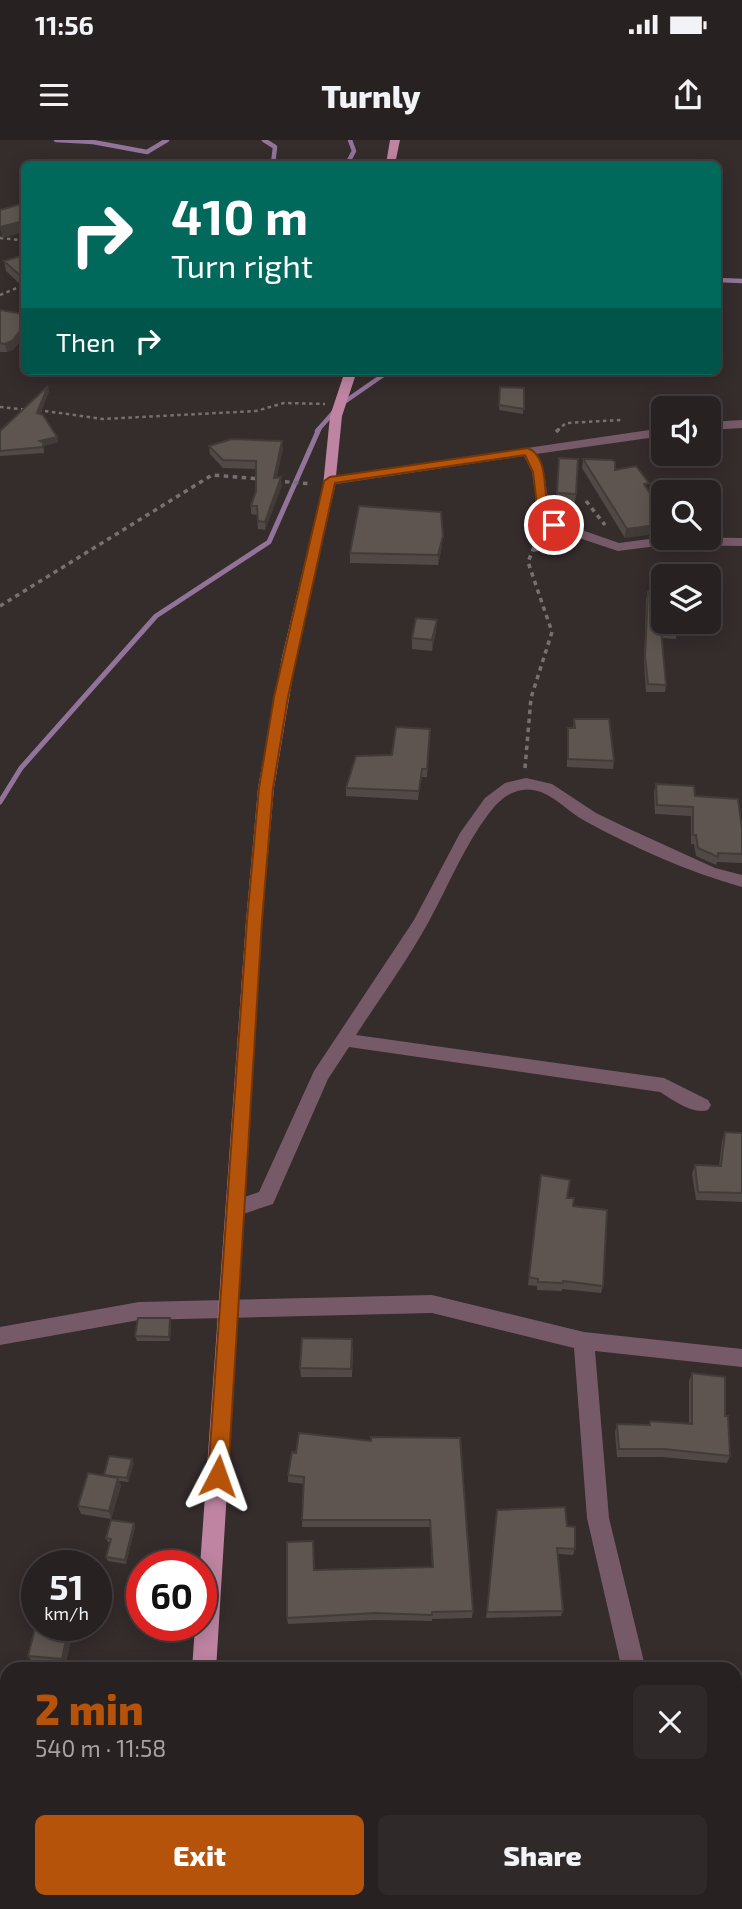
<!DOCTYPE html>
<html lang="en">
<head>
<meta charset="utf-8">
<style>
	:root { --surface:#282121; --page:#30292a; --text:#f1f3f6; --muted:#a5a3a5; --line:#443e3f; --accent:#b45309 }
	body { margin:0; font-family:"Exo 2",sans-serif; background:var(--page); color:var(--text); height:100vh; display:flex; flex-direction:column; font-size:26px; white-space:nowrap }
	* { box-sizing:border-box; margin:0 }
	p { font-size:23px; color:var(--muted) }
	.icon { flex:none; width:38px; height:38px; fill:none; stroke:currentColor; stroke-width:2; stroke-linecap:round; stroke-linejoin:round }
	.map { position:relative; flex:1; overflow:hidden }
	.side { position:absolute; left:0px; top:1522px; width:742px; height:247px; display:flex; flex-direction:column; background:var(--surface); border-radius:21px 21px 0 0; box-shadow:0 4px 18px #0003,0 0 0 2px var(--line) }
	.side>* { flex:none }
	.hud { position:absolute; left:21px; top:21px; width:700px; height:214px; border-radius:10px; box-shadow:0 4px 18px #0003,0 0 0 2px var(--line); background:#00695c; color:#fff; overflow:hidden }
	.controls { position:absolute; left:651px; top:256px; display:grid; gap:14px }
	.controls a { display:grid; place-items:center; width:70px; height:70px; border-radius:10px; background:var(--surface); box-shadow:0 4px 18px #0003,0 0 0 2px var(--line); font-size:35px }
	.speed { position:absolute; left:21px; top:1410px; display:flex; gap:14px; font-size:35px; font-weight:700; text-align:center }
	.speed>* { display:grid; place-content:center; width:91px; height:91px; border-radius:50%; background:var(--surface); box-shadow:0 4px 18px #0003,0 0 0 2px var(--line); line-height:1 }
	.speed small { font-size:18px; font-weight:400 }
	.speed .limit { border:10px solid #d22; background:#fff; color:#111 }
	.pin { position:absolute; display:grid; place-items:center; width:60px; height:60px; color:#fff; margin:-30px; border:4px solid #fff; border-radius:50%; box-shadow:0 2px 7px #0007 }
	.me { position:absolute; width:77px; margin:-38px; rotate:4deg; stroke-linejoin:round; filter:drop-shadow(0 0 5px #0008) }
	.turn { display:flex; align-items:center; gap:24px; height:147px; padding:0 35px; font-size:32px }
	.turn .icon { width:91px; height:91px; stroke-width:2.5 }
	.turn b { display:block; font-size:49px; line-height:60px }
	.then { display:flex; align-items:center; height:66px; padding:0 35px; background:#0003; gap:14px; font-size:26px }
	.round { display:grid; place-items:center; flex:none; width:74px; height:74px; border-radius:10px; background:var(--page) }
	.headline { display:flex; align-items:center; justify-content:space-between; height:119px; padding:0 35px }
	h1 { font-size:42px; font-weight:800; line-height:52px; color:var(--accent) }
	.primary-button { display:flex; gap:14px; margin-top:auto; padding:14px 35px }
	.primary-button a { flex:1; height:80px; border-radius:10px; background:var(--accent); color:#fff; font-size:28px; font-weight:800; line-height:80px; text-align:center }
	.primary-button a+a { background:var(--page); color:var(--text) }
	.status { display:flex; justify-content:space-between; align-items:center; height:49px; padding:0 35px; background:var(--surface); direction:ltr }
	.status svg { height:19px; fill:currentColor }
	header { display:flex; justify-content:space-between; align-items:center; height:91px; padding:0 35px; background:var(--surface); font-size:32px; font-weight:800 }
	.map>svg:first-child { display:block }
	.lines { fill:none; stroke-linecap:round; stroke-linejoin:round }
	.stream-far1 { stroke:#92749a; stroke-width:4.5 }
	.stream { stroke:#92749a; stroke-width:5 }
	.path-far2 { stroke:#787070; stroke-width:2.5; stroke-dasharray:3.5 3.5; stroke-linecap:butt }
	.path-far1 { stroke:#787070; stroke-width:3.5; stroke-dasharray:4.5 4.5; stroke-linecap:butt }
	.path { stroke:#787070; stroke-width:5; stroke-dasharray:7 7; stroke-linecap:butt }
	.minor { fill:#775a68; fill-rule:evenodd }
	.major { fill:#be84a1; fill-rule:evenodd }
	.wall { fill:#514945 }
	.shaded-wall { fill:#423c38 }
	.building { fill:#5e5550; stroke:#423c38; stroke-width:2 }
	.route { fill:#b45309; stroke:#753606; stroke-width:2 }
</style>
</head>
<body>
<div class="status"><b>11:56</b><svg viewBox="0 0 49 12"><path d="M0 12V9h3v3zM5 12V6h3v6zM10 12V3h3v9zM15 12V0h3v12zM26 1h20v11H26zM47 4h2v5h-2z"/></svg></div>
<header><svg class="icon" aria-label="menu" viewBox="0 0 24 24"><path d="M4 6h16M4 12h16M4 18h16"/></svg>Turnly<svg class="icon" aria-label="share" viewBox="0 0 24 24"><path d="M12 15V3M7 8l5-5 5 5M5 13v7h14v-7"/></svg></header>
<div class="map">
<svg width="742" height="1769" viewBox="0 0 742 1769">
	<rect width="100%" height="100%" fill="#352c2c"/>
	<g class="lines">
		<!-- stream-far1 -->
		<path class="stream-far1" d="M56 0 93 2 147 12 167 0
			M264 0 275 7 273 24
			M347 24 354 11 350 0
			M718 140 742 141
			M317 291 340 265 389 231"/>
		<!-- stream -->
		<path class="stream" d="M0 662 21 628 156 476 269 402 319 289"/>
		<!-- path-far2 -->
		<path class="path-far2" d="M0 98 19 100 24 107
			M0 155 24 145
			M0 267 29 270
			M38 270 103 279 256 271 284 263 325 264
			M557 291 566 283 621 280"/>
		<!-- path-far1 -->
		<path class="path-far1" d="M556 292 559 289
			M276 341 312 344
			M586 361 605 385
			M534 410 561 405
			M0 466 212 335 260 339
			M525 628 531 558 552 492 528 422 540 392"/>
		<!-- path -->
		<path class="path" d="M735 1719 742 1725"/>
		<!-- minor -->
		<path class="minor" d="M742 280V288L709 290V282Z
			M663 288V296L536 314 544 332 550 373 559 382 619 403 664 397 742 398V406L665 405 618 411 549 388 538 374 532 332 524 316 330 345 324 341 330 337Z
			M526 638 552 644 596 673 625 687 715 728 742 735V747C689 732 634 708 585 681 570 673 557 658 541 652 523 645 506 653 494 667 466 701 449 745 428 783 407 821 380 858 356 895L664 938 708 960 711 965 708 970C693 975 673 960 660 952L349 907 328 939 273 1064 237 1076 230 1074 227 1068 230 1062 259 1052 314 931 414 780 460 693 485 658 505 643Z
			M432 1155 584 1192 742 1209V1227L595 1211 609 1378 646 1530H622L587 1378 574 1208 432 1173 139 1180 0 1205V1187L139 1162Z
			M7 1622V1646L0 1649V1625Z"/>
		<!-- major -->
		<path class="major" d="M390 0H400L395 24H386Z
			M345 231H357L342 276 335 346 296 517 274 648 262 781 216 1530H192L195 1486H201L200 1426 246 781 258 648 282 517 323 346 330 276Z
			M175 1762H201V1769H175Z"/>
	</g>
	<!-- wall -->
	<path class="wall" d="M24 115V148L6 131 4 121Z
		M0 170 24 174V196L13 210 7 212H0Z
		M500 247 524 248 523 274 499 270Z
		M49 251 40 274 57 297 58 302 44 306V313L0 316V291Z
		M209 306 283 309 276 338 282 345 265 390 258 389 257 375 251 374V366L256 351V329L223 328 210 314Z
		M559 318 576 354 575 363 556 362Z
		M583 319 615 330 636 326 625 398 582 328Z
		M442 406 438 425 350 423V413Z
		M652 439 677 492 676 499 662 498 666 545 665 552H646L644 523 646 459 648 452H652L651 446Z
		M437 480 436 491 432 511 412 509V498Z
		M574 579 614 621 613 629 567 627V596L568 588H573Z
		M430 589 427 637H421L418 660 346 656V648Z
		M656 644 695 656 742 689V723L717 722 716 725 696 716 694 704H691V676L655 674 654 652Z
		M725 992 742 993V1062L696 1060 692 1034 695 1025 719 1026 722 1001Z
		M541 1035 567 1058 573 1066 603 1146 601 1153 562 1149V1151L537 1150V1146L528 1145Z
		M170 1178 171 1182 170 1201H137L135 1196Z
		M353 1208 352 1237H301L300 1228Z
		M692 1233 725 1276 730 1316 727 1323 661 1317H617L615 1292 617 1284 649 1285 650 1281 689 1284V1241Z
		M460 1298 473 1471 472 1478 432 1479V1481L375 1480 288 1484 287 1478 314 1430 432 1427 430 1387H302L304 1344 288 1342V1335L296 1313 371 1301Z
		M134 1323 128 1342 119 1341 121 1346 111 1379 81 1374 78 1366 104 1335Z
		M496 1376 567 1386 575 1409 573 1415 558 1414 563 1471 561 1476 486 1478Z
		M134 1383 135 1387 126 1424 108 1421 106 1417 110 1403 108 1402 106 1398Z
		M37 1486H74L65 1526 32 1522 28 1516Z"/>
	<!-- shaded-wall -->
	<path class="shaded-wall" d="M24 81V92L2 98 0 87Z
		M24 186V196L13 210 7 212 5 204Z
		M48 246 49 251 38 279 37 273Z
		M57 297 58 302 44 306V313L43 306 40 301Z
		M282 301 283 309 275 346 274 338Z
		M281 337 282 345 265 390V382Z
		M663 384V393L625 398 627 389Z
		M443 396 442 406 438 425V415Z
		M437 480 436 491 432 511V500Z
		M170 1178 171 1182 170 1201 169 1197Z
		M132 1319 134 1323 128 1342 127 1338Z
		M118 1338 121 1346 111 1379 109 1371Z
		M134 1383 135 1387 126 1424 125 1420Z
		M69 1486H74L65 1526 62 1519Z"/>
	<!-- building -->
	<path class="building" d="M24 63V81L0 87V70Z
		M24 115V139L4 121Z
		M0 170 24 174V186L12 201 5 204 0 203Z
		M48 246 37 273 43 275 57 297 40 301 43 302V307L0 311V291Z
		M500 247 524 248V269L499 265Z
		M232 299 282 301 274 338 281 337 265 382 258 381 257 366H251L256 351V321L223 320 209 306Z
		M559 318 578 319 576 354 557 353Z
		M583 319 612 320 615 322V330L636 326 649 343 644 344 663 374V384L627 389Z
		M359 366 441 372 443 396 438 415 350 413Z
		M652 439 663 440V481H678L677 492 661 490 666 545 648 544 645 516 648 452 654 453Z
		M416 478 437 480 432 500 412 498Z
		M574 579H609L614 621 568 619V588H575Z
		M396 587 430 589 427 629H422L419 651 346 648 356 616 392 615Z
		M656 644 694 646 695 656 738 659 742 689V714L718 713V717L698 708 696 695H693V667L657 665Z
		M725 992 742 993V1053L698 1052 695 1025 721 1026Z
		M541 1035 570 1040 567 1058H574L573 1066 607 1070 603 1146 563 1141V1143L538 1142V1139L529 1137Z
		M138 1178H170L169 1197 135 1196Z
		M302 1198 352 1199 351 1229 300 1228Z
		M692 1233 725 1237V1276H728L730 1316 664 1309H619L617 1284 650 1285V1281L692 1284Z
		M299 1293 371 1301V1297L460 1298 473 1471 432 1472V1475L375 1473 287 1478V1402L313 1401 314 1430 433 1427 430 1380H302L304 1337 288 1335 292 1312 296 1313Z
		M109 1316 132 1319 127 1338 104 1335Z
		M88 1333 118 1338 109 1371 78 1366Z
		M565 1367 567 1386 575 1387V1409L557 1408 563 1471 487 1472 497 1370Z
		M111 1380 134 1383 125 1420 106 1417 111 1399 106 1398Z
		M37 1481V1486H69L62 1519 28 1516Z"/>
	<!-- route -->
	<path class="route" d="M528 308C550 318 542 352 549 371 551 376 556 381 560 385L558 387H550L538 374 533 332 525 315 335 343 288 557 273 648 262 781 228 1336 225 1342 218 1345 211 1342 208 1336 247 781 259 648 274 557 324 341 330 337Z"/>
</svg>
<div class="controls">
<a><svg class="icon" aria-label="sound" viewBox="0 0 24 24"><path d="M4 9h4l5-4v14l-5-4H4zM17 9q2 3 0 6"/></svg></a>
<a><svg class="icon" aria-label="search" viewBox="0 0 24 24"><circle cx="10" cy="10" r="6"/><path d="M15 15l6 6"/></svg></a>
<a><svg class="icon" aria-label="layers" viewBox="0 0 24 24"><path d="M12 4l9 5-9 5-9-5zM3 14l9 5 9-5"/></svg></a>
</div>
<div class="speed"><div>51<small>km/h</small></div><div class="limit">60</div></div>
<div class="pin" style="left:554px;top:385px;background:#d93025"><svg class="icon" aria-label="arrive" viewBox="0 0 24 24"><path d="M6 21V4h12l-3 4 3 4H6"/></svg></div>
<svg class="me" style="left:218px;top:1336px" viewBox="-20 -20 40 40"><path d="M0-17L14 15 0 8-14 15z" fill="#b45309" stroke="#fff" stroke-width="4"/></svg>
<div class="hud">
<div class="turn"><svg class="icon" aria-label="right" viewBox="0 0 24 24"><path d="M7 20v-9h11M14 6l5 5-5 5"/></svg><div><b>410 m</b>Turn right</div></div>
<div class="then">Then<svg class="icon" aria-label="right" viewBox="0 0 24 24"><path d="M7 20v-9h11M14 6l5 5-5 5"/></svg></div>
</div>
<section class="side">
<div class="headline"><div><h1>2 min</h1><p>540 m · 11:58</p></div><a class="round"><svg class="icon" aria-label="close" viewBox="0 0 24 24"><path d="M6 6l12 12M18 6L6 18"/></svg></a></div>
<div class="primary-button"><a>Exit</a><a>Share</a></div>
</section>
</div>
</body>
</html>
